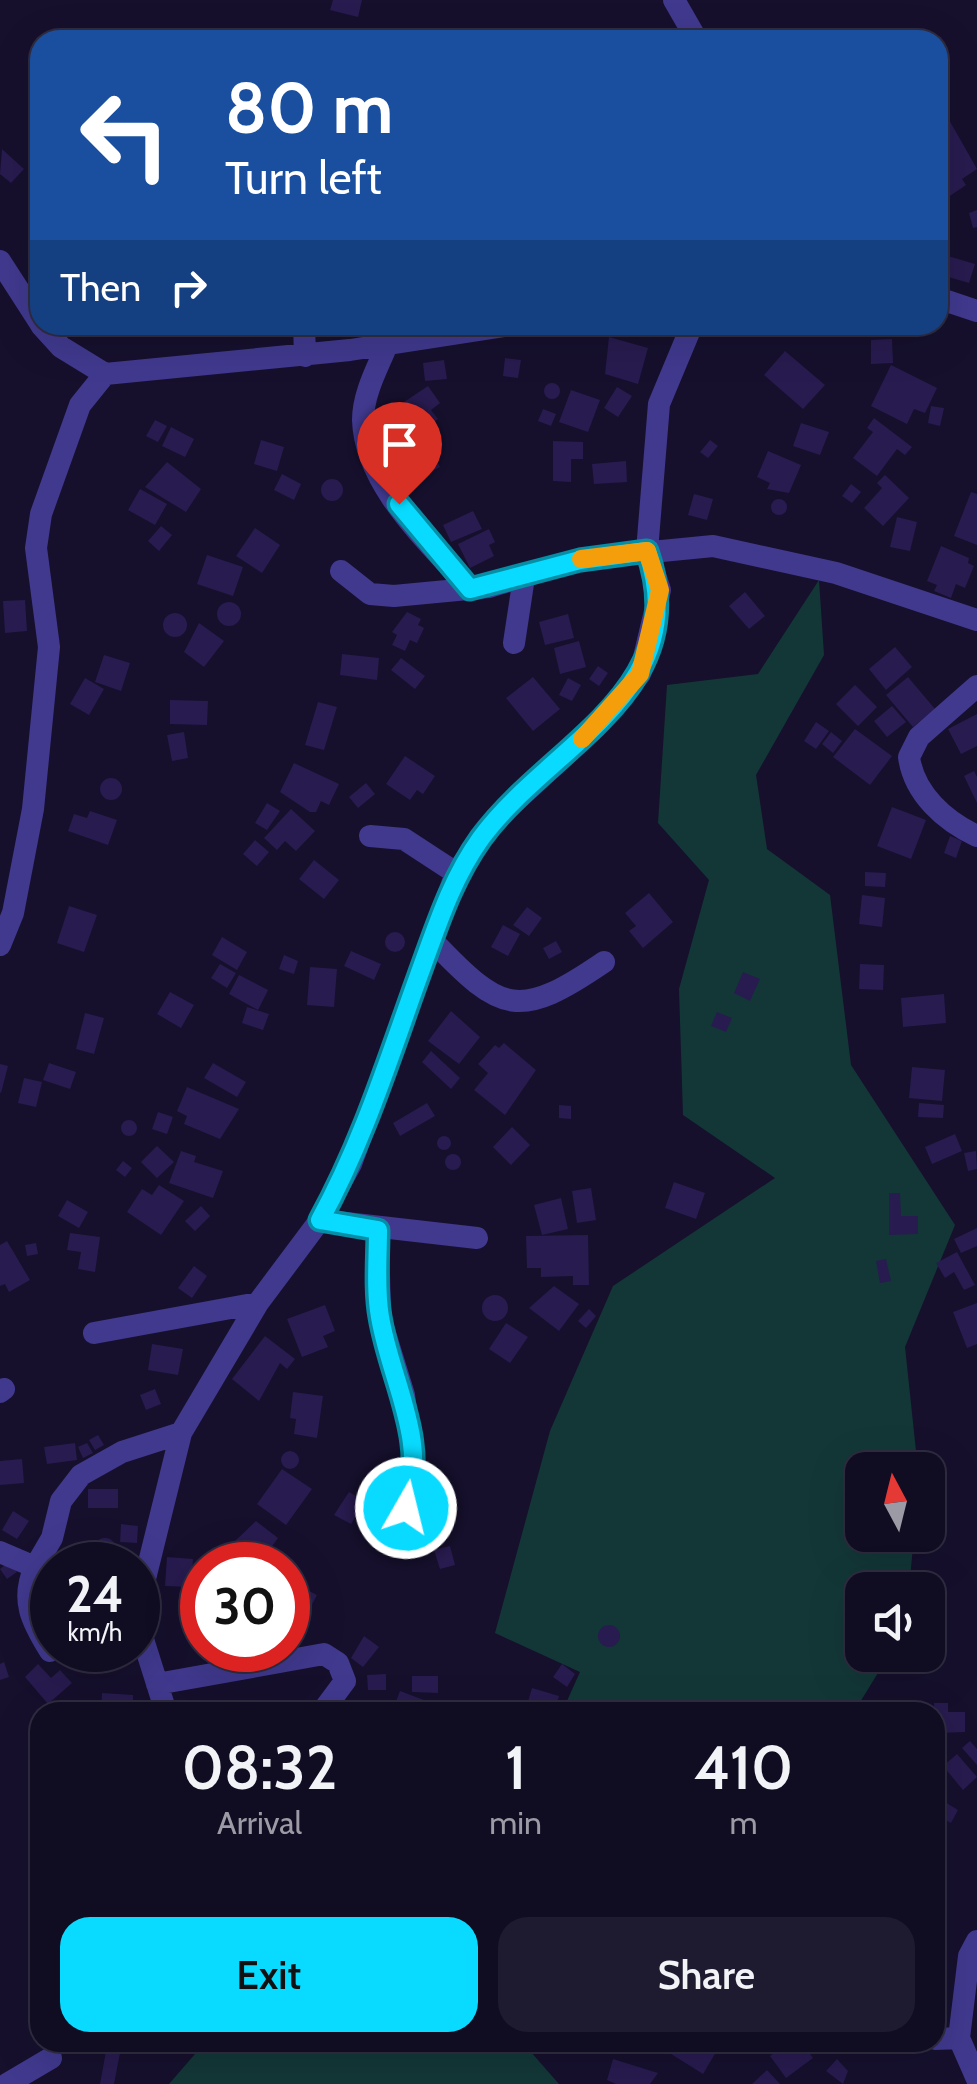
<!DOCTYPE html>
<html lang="en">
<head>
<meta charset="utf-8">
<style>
	:root { --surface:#100c22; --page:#1e1a2f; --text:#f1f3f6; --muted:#9c9ba5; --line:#302c40; --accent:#08dbff }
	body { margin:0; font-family:Cabin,sans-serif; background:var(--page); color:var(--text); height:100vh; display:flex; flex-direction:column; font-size:38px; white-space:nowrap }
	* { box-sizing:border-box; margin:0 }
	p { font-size:32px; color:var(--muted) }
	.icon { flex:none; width:55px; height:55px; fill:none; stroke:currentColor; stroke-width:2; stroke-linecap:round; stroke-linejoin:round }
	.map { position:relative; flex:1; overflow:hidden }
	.details { position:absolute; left:30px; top:1702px; width:915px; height:350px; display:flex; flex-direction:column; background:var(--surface); border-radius:30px; box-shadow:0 10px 40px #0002,0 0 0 2px var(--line) }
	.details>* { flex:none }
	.guide { position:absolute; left:30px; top:30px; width:918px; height:305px; border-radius:30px; box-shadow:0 10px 40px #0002,0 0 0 2px var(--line); background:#1a4fa0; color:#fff; overflow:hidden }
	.needle { width:65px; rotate:353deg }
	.controls { position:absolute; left:845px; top:1452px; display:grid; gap:20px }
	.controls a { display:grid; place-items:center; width:100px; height:100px; border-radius:20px; background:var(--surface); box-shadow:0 10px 40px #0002,0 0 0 2px var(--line); font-size:50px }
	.speed { position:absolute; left:30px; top:1542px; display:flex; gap:20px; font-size:50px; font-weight:700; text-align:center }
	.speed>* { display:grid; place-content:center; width:130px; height:130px; border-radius:50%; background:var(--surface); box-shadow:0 10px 40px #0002,0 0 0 2px var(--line); line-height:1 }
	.speed small { font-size:25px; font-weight:400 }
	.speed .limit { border:15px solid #d22; background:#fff; color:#111 }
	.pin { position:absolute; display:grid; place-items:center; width:85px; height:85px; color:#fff; margin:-102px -42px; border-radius:50% 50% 50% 0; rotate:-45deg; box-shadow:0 0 10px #0007 }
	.pin .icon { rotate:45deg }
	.me { position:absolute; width:110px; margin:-55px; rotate:8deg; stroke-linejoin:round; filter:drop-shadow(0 0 8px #0008) }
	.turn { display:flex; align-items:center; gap:35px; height:210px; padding:0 30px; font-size:45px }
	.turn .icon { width:130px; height:130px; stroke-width:2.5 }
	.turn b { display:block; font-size:70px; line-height:85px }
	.then { display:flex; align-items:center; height:95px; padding:0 30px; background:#0003; gap:20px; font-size:38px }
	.eta { display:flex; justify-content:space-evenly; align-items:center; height:170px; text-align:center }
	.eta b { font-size:60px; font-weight:600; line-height:70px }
	.cta { display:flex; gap:20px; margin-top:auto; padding:20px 30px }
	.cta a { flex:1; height:115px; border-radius:30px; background:var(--accent); color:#111; font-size:40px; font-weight:600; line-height:115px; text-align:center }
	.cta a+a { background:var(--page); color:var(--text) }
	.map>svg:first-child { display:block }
	.green { fill:#133737 }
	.building { fill:#281b4f }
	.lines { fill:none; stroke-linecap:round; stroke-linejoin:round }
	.minor { stroke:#40398e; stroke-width:22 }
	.route-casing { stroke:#058ea6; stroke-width:25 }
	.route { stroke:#08dbff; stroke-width:18 }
	.slow { stroke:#f59e0b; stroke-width:18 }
</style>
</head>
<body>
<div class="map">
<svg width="977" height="2084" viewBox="0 0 977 2084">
	<rect width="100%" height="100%" fill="#16102d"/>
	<!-- green -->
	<path class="green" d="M819 580 824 655 756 775 767 849 830 895 851 1065 955 1225 905 1347 918 1470H862V1535H914L909 1590H862V1655H889L854 1712H562L580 1672 495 1633 550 1431 613 1286 775 1178 683 1115 679 989 709 880 658 823 667 685 758 674Z
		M261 2042 523 2043 559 2084H169L195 2054Z"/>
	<!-- building -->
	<path class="building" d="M333 0H362L358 17 330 10Z
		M948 118 977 169 962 179 966 185 938 204V124Z
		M2 149 24 169 11 183 0 174Z
		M977 210V227L973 228 969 213Z
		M938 253 975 264 969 283 938 274Z
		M609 337 648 348 638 384 605 374Z
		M892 339 893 363 871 364V340Z
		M785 351 825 385 803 409 764 375Z
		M505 358 521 360 518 378 503 376Z
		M444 360 447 379 425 381 423 363Z
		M891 365 937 388 925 413 914 409 907 424 871 406Z
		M544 391a8 8 0 1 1 16 0a8 8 0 1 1-16 0Z
		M428 386 440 403 431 410 438 419 421 431 401 404Z
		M617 387 632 396 618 417 604 408Z
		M571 390 600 400 588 432 559 422Z
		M931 406 944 408 940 426 928 423Z
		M543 409 556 414 551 426 538 421Z
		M406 418 419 441 435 432 442 446 432 452 440 467 415 481 400 455 391 460 377 435Z
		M874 418 912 447 905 455 897 449 877 476 853 458 873 432 867 428Z
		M155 420 167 426 158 442 146 436Z
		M801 423 829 432 820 455 793 446Z
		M171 427 194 439 185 457 162 446Z
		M261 440 284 447 277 471 254 464Z
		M710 440 718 446 708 458 700 452Z
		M553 441 583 442V459H571V482L553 481Z
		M768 451 801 465 789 493 767 489 770 483 757 477Z
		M626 461 627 482 594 484 592 464Z
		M167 462 201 489 186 512 145 487Z
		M282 474 301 484 294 500 274 490Z
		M885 475 909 498 883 526 864 508 882 488 877 483Z
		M321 490a11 11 0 1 1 22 0a11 11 0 1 1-22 0Z
		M851 484 861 492 852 503 842 496Z
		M140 489 167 504 155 525 128 510Z
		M971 492 977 494V545L954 536Z
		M694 494 713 499 707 520 688 515Z
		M771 507a8 8 0 1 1 16 0a8 8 0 1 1-16 0Z
		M473 511 482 529 451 542 443 525Z
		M897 517 917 522 910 551 890 547Z
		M161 526 172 535 159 551 148 541Z
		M255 528 280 545 262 573 236 556Z
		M489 529 495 542 489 545 494 556 470 568 458 544Z
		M941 546 969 558 968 563 974 566 965 588 956 584 951 598 934 591 937 585 927 581Z
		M207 555 243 567 233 596 197 584Z
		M745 592 765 616 749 629 729 606Z
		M25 600 27 631 5 633 3 601Z
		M217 614a12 12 0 1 1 24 0a12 12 0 1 1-24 0Z
		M407 612 421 619 418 625 424 628 417 643 410 640 405 651 392 645 397 635 392 632Z
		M163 625a12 12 0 1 1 24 0a12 12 0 1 1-24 0Z
		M568 614 574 638 545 645 539 622Z
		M199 623 224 641 204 667 184 652Z
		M579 641 586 667 560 674 554 648Z
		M895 647 912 667 886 690 869 669Z
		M342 654 379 658 377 680 340 675Z
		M104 655 130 663 121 691 95 682Z
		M401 658 425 676 415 689 391 670Z
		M598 666 608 673 599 686 589 679Z
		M533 677 560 709 533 731 506 698Z
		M908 677 935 709 913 727 886 695Z
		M85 678 104 689 89 715 70 704Z
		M568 678 581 685 572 701 559 695Z
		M855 685 877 707 858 726 836 704Z
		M170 700 208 701 207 725 170 724Z
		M318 702 337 707 324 750 305 745Z
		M892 706 906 722 887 737 874 721Z
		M977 714V746L961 754 948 729Z
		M816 722 829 731 816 749 804 741Z
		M855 729 892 756 870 785 833 757Z
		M184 732 188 758 172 761 167 735Z
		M831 732 842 741 833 753 822 744Z
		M405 756 435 776 423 794 417 790 410 800 386 784Z
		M294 763 339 784 329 805 321 801 316 812H310L280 792Z
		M974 771 977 777V803L964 776Z
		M100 789a11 11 0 1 1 22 0a11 11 0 1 1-22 0Z
		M366 783 375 794 358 808 349 797Z
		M267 803 280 811 267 830 255 823Z
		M892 807 926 820 911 859 877 846Z
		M291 809 315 831 296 851 285 841 277 850 264 838Z
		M90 811 117 820 108 845 68 831 74 814 87 818Z
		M950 836 962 841 956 858 944 853Z
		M255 840 269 852 257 866 243 854Z
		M314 860 339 880 324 899 299 879Z
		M865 872 886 873 885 887 865 886Z
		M649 893 673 922 643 948 629 931 636 926 625 913Z
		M862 895 885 898 882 927 859 924Z
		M69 906 97 915 84 952 57 943Z
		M527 907 542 918 529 936 513 925Z
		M503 925 520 934 508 956 491 947Z
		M385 942a10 10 0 1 1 20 0a10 10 0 1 1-20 0Z
		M222 937 247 952 237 970 212 955Z
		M556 941 562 952 549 959 543 948Z
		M351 951 381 964 374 980 344 966Z
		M284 955 298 961 294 974 279 969Z
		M220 964 236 973 227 988 211 978Z
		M860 964 884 965 883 990 859 989Z
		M310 967 337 969 334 1007 307 1005Z
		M743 972 760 979 750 1001 734 993Z
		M239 975 268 990 258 1010 229 994Z
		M170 992 194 1005 181 1028 157 1014Z
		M944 994 946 1023 903 1027 901 998Z
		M247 1007 269 1014 263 1030 242 1023Z
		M451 1011 480 1037 459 1064 428 1041Z
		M717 1012 732 1018 726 1032 711 1026Z
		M85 1013 104 1018 94 1054 76 1049Z
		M504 1043 536 1070 505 1115 474 1090 488 1073 478 1064 495 1045 499 1048Z
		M431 1051 460 1078 451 1089 422 1062Z
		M49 1063 76 1072 70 1089 43 1080Z
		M213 1063 246 1082 237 1097 204 1078Z
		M0 1064 8 1066 1 1093 0 1092Z
		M912 1067 945 1070 942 1101 909 1098Z
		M24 1078 42 1082 36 1107 18 1103Z
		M187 1087 239 1109 220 1139 184 1124 187 1116 177 1111Z
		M427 1103 435 1116 400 1136 393 1123Z
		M919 1103 944 1105 943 1118 918 1117Z
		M559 1105 571 1106V1119L559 1118Z
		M158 1112 173 1117 167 1134 152 1129Z
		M121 1128a8 8 0 1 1 16 0a8 8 0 1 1-16 0Z
		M512 1127 530 1145 511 1165 493 1147Z
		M955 1134 962 1151 932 1164 925 1147Z
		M437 1143a7 7 0 1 1 14 0a7 7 0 1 1-14 0Z
		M157 1146 174 1162 157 1178 141 1162Z
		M181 1151 196 1156 194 1162 223 1171 213 1198 169 1183Z
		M976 1151 977 1169 968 1171 964 1153Z
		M445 1162a8 8 0 1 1 16 0a8 8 0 1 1-16 0Z
		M123 1161 132 1168 125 1177 116 1170Z
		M674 1182 705 1193 696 1219 665 1208Z
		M159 1185 184 1201 161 1235 127 1212 142 1189 152 1195Z
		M591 1188 596 1220 577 1223 572 1191Z
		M889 1193H900L901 1216H918V1234L889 1235Z
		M561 1198 568 1229 542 1235 534 1205Z
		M67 1200 88 1212 79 1228 58 1216Z
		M201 1206 210 1216 195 1231 185 1221Z
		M977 1228V1246L961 1253 954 1239Z
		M70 1233 100 1237 95 1272 78 1269 81 1252 67 1250Z
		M588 1235 589 1285H573V1276L541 1277V1268H527L526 1236Z
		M7 1241 30 1280 9 1292 5 1284 0 1286V1245Z
		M36 1243 38 1254 27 1256 25 1245Z
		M957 1252 975 1285 964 1290 954 1272 945 1278 936 1263Z
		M886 1259 891 1281 880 1283 876 1261Z
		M194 1266 207 1276 192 1298 178 1288Z
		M554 1286 579 1304 559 1331 529 1308Z
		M482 1308a13 13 0 1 1 26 0a13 13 0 1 1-26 0Z
		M977 1303V1344L967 1348 953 1312Z
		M325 1305 335 1331 323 1336 328 1347 302 1357 287 1319Z
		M589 1309 596 1316 586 1328 578 1321Z
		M506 1323 528 1337 510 1363 489 1349Z
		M265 1336 295 1359 287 1369 280 1363 259 1401 232 1379Z
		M152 1344 183 1349 178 1375 148 1370Z
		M155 1389 161 1404 146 1410 140 1395Z
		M293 1392 323 1396 317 1438 294 1434 296 1419 290 1418Z
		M98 1435 104 1445 95 1450 89 1440Z
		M75 1443 77 1460 47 1464 44 1447Z
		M87 1443 93 1453 83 1458 78 1447Z
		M281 1460a9 9 0 1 1 18 0a9 9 0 1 1-18 0Z
		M22 1459 24 1483 0 1485V1461Z
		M282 1469 312 1489 286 1525 257 1504Z
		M88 1489H118V1508H88Z
		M349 1492 365 1501 351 1524 334 1515Z
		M13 1511 29 1521 17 1539 2 1530Z
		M256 1521 278 1538 270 1549 279 1556 273 1565H240L229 1557 238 1544 234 1542Z
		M121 1524 138 1526 137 1543 120 1542Z
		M413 1535a9 9 0 1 1 18 0a9 9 0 1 1-18 0Z
		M94 1549a11 11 0 1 1 22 0a11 11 0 1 1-22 0Z
		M450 1546 455 1565 440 1569 434 1550Z
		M167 1557 193 1559 191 1587 165 1586Z
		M9 1562 17 1572 7 1579 0 1569Z
		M288 1580 317 1595 295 1637 288 1633Z
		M202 1599V1624L195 1628 184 1611Z
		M598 1636a11 11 0 1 1 22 0a11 11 0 1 1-22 0Z
		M364 1636 379 1647 363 1667 351 1658Z
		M66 1650H95L83 1664Z
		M4 1662 9 1677 0 1680V1664Z
		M38 1664 51 1678 60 1670 72 1683 48 1704 25 1677Z
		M562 1664 575 1674 567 1687 553 1677Z
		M386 1674V1690H368L367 1675Z
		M412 1676H438V1693L412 1692Z
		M532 1688 559 1696 554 1712 527 1705Z
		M400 1691 445 1708 444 1712H392Z
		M102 1693 133 1695V1712H101Z
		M934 1703H948V1712H965V1732L935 1733Z
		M970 1741 977 1749V1765L962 1748Z
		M957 1754 977 1777 963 1790 943 1766Z
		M940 1799 958 1810 951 1823 935 1814Z
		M652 2042H722L703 2074Z
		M789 2042H801L813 2058 786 2078 770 2056Z
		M106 2051 120 2053 114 2084H100Z
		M613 2059 658 2073 650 2084H616L607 2080Z
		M837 2059 848 2071 843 2084 826 2071Z
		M767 2070 780 2084H752Z"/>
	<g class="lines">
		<!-- minor -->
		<path class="minor" d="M674 0 697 40
			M0 261 40 323
			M938 298 977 311
			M41 325 61 347 105 374 350 350 510 325
			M304 325 305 356
			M387 345C377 369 363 394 363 420 365 486 429 542 470 589
			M341 571 370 594 394 596 489 587 580 559 713 546 836 573 977 620
			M514 643 524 577
			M977 686 919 737 909 757C914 794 945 821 977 836
			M370 836 404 839 456 873
			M432 940C502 1014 519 1020 604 962
			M0 945 13 913 33 809 49 647 36 548 41 514 80 405 105 374
			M320 1220 477 1238
			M378 1230 380 1317 404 1395 416 1478 396 1538
			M94 1333 258 1303
			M0 1392 4 1389
			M0 1552 35 1567 52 1538 61 1501 81 1475 122 1452 181 1433 258 1303 320 1220 351 1164 456 873 494 821 595 728 640 674 660 590 647 551 659 404 692 325
			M35 1567C20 1600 32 1622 50 1651
			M157 1684 324 1654 338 1663 345 1681 322 1712
			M166 1712 142 1636 140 1599 181 1433
			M959 2038 969 1956 977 1941
			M935 2039 959 2038 977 2079
			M7 2084 51 2058"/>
	</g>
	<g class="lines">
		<!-- route casing -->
		<g class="route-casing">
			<path id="route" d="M399 504 470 589 580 560 647 551C696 692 550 744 481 838 451 880 437 926 419 975 389 1058 363 1142 320 1220L378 1230C378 1258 375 1289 380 1317 391 1383 429 1440 406 1508"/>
		</g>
		<!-- route -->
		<use href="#route" class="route"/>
		<!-- slow -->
		<path class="slow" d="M581 559 647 551 660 590 640 674 582 739"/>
	</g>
</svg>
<div class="controls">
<a><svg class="needle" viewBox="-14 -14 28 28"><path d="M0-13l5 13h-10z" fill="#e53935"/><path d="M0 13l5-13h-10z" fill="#9c9ba5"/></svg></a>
<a><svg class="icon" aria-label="sound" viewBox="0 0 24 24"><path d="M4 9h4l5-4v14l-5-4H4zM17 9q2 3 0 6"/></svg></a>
</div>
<div class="speed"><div>24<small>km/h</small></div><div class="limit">30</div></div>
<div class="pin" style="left:399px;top:504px;background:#d93025"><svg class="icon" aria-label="arrive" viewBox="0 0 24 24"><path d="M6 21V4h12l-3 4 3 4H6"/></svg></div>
<svg class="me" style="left:406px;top:1508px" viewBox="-20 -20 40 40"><circle r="17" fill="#08dbff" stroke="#fff" stroke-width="3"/><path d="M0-11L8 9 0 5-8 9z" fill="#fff"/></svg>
<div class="guide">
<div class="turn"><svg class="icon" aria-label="left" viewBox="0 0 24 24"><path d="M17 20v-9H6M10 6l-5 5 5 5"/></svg><div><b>80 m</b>Turn left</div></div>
<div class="then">Then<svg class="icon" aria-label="right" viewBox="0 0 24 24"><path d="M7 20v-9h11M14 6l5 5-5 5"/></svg></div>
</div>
<section class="details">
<div class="eta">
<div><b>08:32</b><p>Arrival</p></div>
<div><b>1</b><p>min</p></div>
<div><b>410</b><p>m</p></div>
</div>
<div class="cta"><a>Exit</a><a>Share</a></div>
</section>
</div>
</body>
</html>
